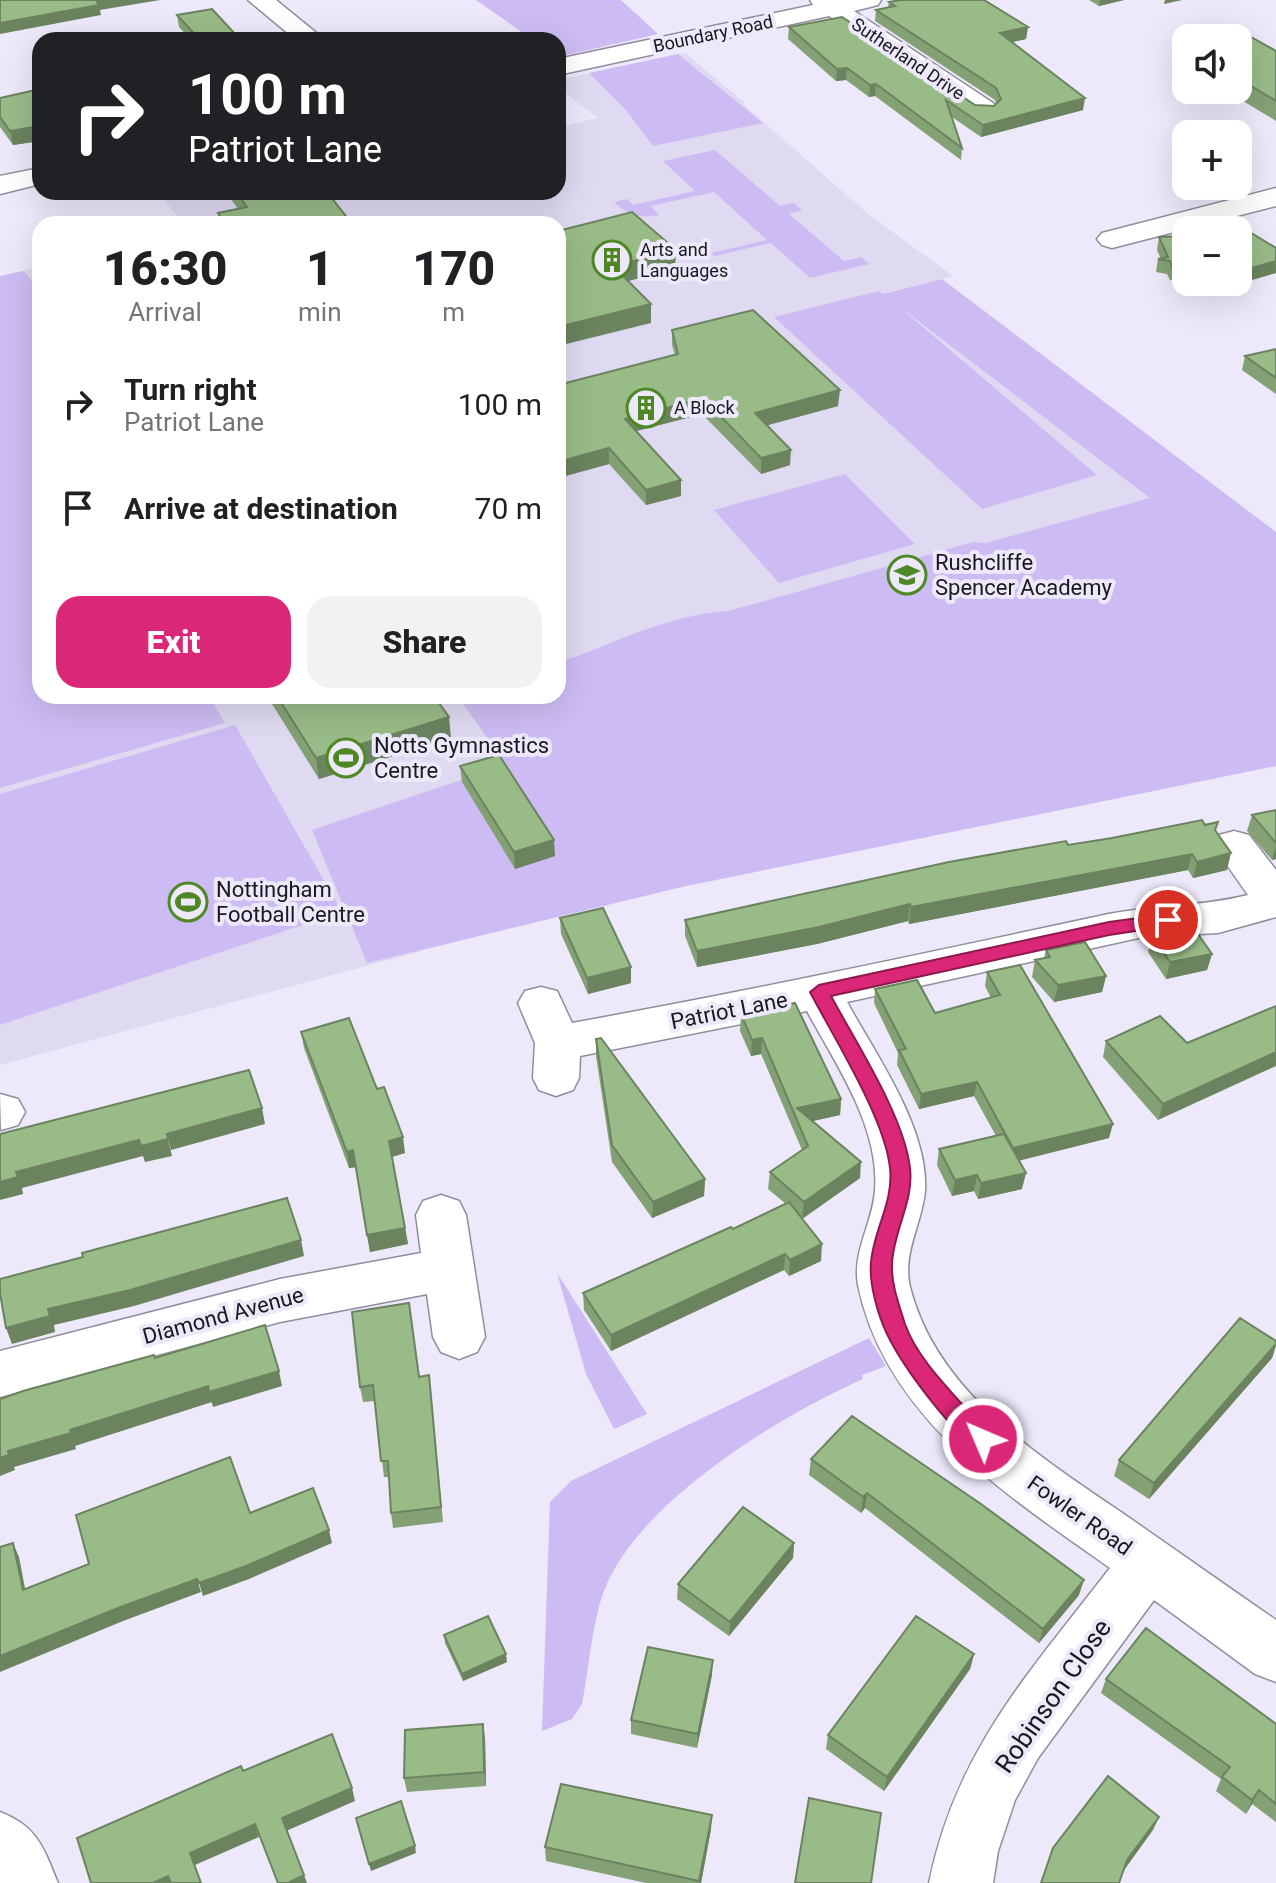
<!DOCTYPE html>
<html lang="en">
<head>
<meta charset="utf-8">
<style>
	:root { --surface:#fff; --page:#f2f2f2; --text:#202124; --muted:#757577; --accent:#db2777 }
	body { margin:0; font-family:Roboto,sans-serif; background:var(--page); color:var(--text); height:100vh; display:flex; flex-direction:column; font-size:30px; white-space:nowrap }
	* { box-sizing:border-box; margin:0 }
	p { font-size:26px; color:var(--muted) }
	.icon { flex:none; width:44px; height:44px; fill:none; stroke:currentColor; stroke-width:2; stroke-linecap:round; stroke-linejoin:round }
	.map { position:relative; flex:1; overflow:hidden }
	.panel { position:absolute; left:32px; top:216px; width:534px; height:488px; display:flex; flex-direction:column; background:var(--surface); border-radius:24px; box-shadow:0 8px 32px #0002 }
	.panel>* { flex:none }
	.guide { position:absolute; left:32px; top:32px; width:534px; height:168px; border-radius:24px; box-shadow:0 8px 32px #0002; background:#202124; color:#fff; overflow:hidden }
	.buttons { position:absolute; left:1172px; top:24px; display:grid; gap:16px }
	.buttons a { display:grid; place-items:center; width:80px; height:80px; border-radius:16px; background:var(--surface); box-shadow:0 8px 32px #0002; font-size:40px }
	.pin { position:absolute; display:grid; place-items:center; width:68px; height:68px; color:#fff; margin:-34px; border:4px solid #fff; border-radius:50%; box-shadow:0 2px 8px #0007 }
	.me { position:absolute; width:88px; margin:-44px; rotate:315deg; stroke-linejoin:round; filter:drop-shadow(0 0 6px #0008) }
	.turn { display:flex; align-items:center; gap:28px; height:168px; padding:0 24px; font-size:36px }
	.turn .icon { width:104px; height:104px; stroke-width:2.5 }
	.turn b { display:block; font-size:56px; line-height:68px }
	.eta { display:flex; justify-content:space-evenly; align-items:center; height:136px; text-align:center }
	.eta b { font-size:48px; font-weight:800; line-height:56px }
	.cta { display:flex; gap:16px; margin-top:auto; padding:16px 24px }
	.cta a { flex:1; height:92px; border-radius:24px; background:var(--accent); color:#fff; font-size:32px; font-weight:800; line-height:92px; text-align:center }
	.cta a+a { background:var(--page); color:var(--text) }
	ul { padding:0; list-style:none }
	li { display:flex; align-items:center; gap:24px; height:104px; padding:0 24px }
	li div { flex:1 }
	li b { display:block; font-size:30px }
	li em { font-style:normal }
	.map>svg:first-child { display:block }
	.built { fill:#dfd9f1 }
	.green { fill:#cdbcf3 }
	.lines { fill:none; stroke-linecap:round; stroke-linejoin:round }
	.minor-casing { stroke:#928d9d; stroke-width:3 }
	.minor { fill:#fff; fill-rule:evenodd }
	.wall { fill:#84a175 }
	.shaded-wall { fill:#6b835f }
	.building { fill:#9b8; stroke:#6b835f; stroke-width:2 }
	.route { fill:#db2777; stroke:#8e194d; stroke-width:2 }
	.labels { text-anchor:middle; stroke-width:8; stroke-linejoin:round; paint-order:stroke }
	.far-street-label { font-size:18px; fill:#1a181e; stroke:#ede8fa }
	.far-poi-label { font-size:18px; fill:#1a181e; stroke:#ede8fa; text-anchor:start }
	.poi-label { font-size:22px; fill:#1a181e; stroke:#ede8fa; text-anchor:start }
	.street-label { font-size:22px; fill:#1a181e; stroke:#ede8fa }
	.near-street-label { font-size:26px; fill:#1a181e; stroke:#ede8fa }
</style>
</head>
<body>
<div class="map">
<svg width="1276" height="1883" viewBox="0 0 1276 1883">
	<rect width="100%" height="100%" fill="#ede8fa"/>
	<!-- built -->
	<path class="built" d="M685 53 745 103 743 104 868 214 953 276 885 293 1151 498 1276 766 686 886 510 927 0 1065V276L40 267V696H558V224H183L158 192H558V128L597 118 558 87V80Z"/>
	<!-- green -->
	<path class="green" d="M476 0H621L658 34 558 57V40H533Z
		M678 54 763 123 653 146 626 110 589 73Z
		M715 150 780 206 794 203 802 210 789 214 844 261 861 257 869 264 810 278 771 243 714 256 711 253 767 240 714 192 651 206 659 215C640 219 628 215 614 202L627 199 633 205 695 191 663 161Z
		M24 271 40 292V696H209L225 723 0 788V276Z
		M942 279 1276 532V766L686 886 367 963 312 830 506 765 458 696H558V663C616 643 666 615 729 611L973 542 986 543 1150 498 896 304 1097 475 982 509 774 317 879 291 883 294Z
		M845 474 915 544 779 583 714 510Z
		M235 725 342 912 0 1025V794Z
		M557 1273 647 1414 614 1429 586 1374Z
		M869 1338 886 1366 862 1375 863 1379C779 1416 637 1503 604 1591 592 1623 589 1669 582 1704L572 1719 542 1731 550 1502 571 1481Z"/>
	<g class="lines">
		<!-- minor casing -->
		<g class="minor-casing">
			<path id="minor" d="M248 0H276L325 40H296Z
				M810 0H881L878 5 854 11 993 103 997 109 993 115H975L829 16 558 75V59L813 5Z
				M40 168V184L0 194V176Z
				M1276 188V206L1112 248 1102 245 1097 239 1102 233Z
				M1234 831 1249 835 1276 870V917L1218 933 1143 937 847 1002C876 1055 929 1129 925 1191 922 1224 902 1253 910 1287 937 1395 1045 1460 1131 1519 1180 1553 1228 1587 1276 1620V1682L1255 1674 1154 1600 1038 1758 1015 1800 998 1851 993 1883H929C956 1750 1030 1672 1110 1568 1008 1496 885 1417 858 1285 852 1251 873 1223 875 1190 880 1127 835 1063 807 1011L580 1056 579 1078 573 1090 556 1096 539 1090 533 1078 535 1043 518 1003 525 991 541 987 557 991 572 1023C750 991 927 953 1104 915 1152 905 1201 907 1248 895L1213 845 1219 835Z
				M0 1094 18 1099 25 1112 18 1125 1 1130Z
				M441 1195 459 1201 466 1215 485 1337 477 1352 459 1359 441 1352 433 1337 427 1294 280 1322 0 1397V1351L280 1279 421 1253 416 1215 423 1201Z
				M0 1812C38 1827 43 1847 58 1883H0Z"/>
		</g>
		<!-- minor -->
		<use href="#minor" class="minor"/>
	</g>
	<!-- wall -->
	<path class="wall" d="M1089 0H1124L1099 6Z
		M889 2 1028 27 1026 39 1012 42 1083 110 981 137 952 117 962 148 961 160 875 96 869 97 846 80 836 81 788 39 789 27 975 105 994 106 996 104 995 100 875 21 876 10 888 7Z
		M177 15 235 34 251 40H191L179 27Z
		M1238 40 1276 51V121L1225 90H1238Z
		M40 89V141L13 145 0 127V98Z
		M226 192H327L352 224H220L218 213 238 209Z
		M1238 235 1276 248 1242 283 1231 282H1238Z
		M1186 236V279L1170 280 1167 274 1156 272 1158 259H1161L1157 250 1159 237Z
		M672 330 838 406 767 425 790 465 761 474 702 414 636 431 681 496 646 505 609 464 558 478V385L675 355 672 345Z
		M1276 349V394L1242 370 1245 356Z
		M267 696H434L451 738 319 779Z
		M460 766 555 856 515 869 462 782Z
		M1276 810V859L1272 860 1247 831 1252 815Z
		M1218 822 1215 831 1227 870 1193 878 1188 870 909 924 908 921 817 944 697 967 685 936V920L1068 845Z
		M560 918 631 967V983L588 994 561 934Z
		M1152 936 1212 954 1207 970 1166 979 1148 952Z
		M1046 950 1106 976 1102 992 1054 1002 1032 977 1035 960 1044 958Z
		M987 972 1109 1138 1019 1160 1022 1189 978 1199 974 1191 952 1196 937 1165 939 1149 996 1136 974 1096 919 1109 897 1065 898 1053 874 1003 875 989 935 1013 991 998 985 986Z
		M741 1014 841 1099 840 1115 813 1121 860 1178 802 1219 821 1261 789 1276 784 1270 611 1351 584 1310 583 1293 733 1229 786 1204 768 1189 770 1172 802 1150 761 1054 751 1056 740 1031Z
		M301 1032 377 1089 405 1153 392 1157 408 1244 370 1252 356 1167 349 1168 304 1048Z
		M596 1039 705 1179 704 1196 652 1218 612 1162 596 1056Z
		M1106 1041 1187 1043 1158 1120 1103 1057Z
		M1276 1341V1346L1272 1358 1149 1499 1114 1476 1119 1460Z
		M419 1377 431 1391 443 1522 393 1528 391 1513 389 1477H384L375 1401 363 1402 360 1387Z
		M811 1459 1079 1595 1039 1643 865 1508 861 1513 809 1475Z
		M794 1543 793 1558 729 1636 677 1599 678 1584Z
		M444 1635 507 1662 463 1681 445 1643Z
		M974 1654 970 1669 884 1791 826 1749 828 1735Z
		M712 1675 697 1748 631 1734V1720Z
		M1106 1679 1276 1724V1822L1252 1804 1246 1814 1216 1791 1221 1779 1101 1693Z
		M485 1738 486 1786 407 1792 404 1778Z
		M711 1829 701 1883H646L546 1861 545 1847Z"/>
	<!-- shaded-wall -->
	<path class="shaded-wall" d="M96 0H160L100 10 101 15 0 34V23Z
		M1100 0H1124L1099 6Z
		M1165 0H1182L1164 4Z
		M1028 27 1026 39 999 45 1000 33Z
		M847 68 846 80 836 81 837 69Z
		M876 84 875 96 869 97 870 85Z
		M1085 98 1083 110 981 137 983 125Z
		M40 126V141L13 145 10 131Z
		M676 250 675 269 613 285V266Z
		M1276 261V273L1242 283 1245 270Z
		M651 304V323L558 346V327Z
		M840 390 838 406 754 429 755 413Z
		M703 398 702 414 625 434V419Z
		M609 448V464L558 478V462Z
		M791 450 790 465 761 474V458Z
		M681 480V496L646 505V490Z
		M449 717 451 738 319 779 316 758Z
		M554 840 555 856 515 869 514 852Z
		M1276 846V859L1272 860Z
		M1231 853 1227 870 1193 878 1197 862Z
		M1192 854 1188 870 909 924 911 907Z
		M910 904 908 921 817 944 697 967V951Z
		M1212 954 1207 970 1166 979 1170 962Z
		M631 967V983L588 994 587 978Z
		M1106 976 1102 992 1054 1002 1058 985Z
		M762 1038 761 1054 751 1056 752 1040Z
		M1276 1052V1066L1158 1120 1163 1104Z
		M977 1082 974 1096 919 1109 921 1094Z
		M841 1099 840 1115 799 1124 797 1108Z
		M262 1108 265 1124 171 1150 167 1134Z
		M1113 1124 1109 1138 1010 1163 1013 1148Z
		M403 1137 405 1153 391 1157 389 1141Z
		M168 1139 172 1156 145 1162 143 1156 22 1188 23 1194 0 1200V1182L16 1172 139 1140Z
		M353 1150 356 1167 349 1168 347 1152Z
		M861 1162 860 1178 802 1219 804 1202Z
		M1026 1173 1022 1189 978 1199 981 1183Z
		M977 1175 974 1191 952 1196 955 1180Z
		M705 1179 704 1196 652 1218 653 1202Z
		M405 1228 408 1244 370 1252 367 1235Z
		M301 1240 304 1256 134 1306 54 1325 55 1332 12 1344 6 1328 48 1309Z
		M822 1244 821 1261 789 1276 790 1260Z
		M785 1254 784 1270 611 1351V1335Z
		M1276 1344 1272 1358 1149 1499 1154 1483Z
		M279 1371 282 1386 213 1407 209 1392Z
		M208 1386 212 1402 75 1446 76 1449 14 1467 15 1470 0 1476V1458L8 1451 70 1430Z
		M867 1493 865 1508 861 1513 863 1497Z
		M329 1530 332 1543 249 1579 203 1596 199 1583Z
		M13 1543 19 1557 28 1604 23 1590Z
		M794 1543 793 1558 729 1636 730 1622Z
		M197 1579 201 1592 123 1621 0 1672V1656L118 1608Z
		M1084 1580 1079 1595 1039 1643 1043 1629Z
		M506 1654 507 1662 463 1681 462 1674Z
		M974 1654 970 1669 884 1791 887 1777Z
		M713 1660 712 1675 697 1748 698 1734Z
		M483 1724 485 1738 486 1786 484 1772Z
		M352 1788 355 1801 286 1831 282 1818Z
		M1259 1790 1252 1804 1246 1814 1252 1800Z
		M712 1815 711 1829 701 1883H699Z
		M1159 1817 1153 1830 1122 1873 1127 1860Z
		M255 1824 259 1837 195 1865 190 1853Z
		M415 1846 416 1853 371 1871 369 1864Z
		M304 1875 307 1883H288Z
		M168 1876 171 1883H153Z"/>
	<!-- building -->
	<path class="building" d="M0 0H99H96L99 5 0 23Z
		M901 0H984L1028 27 1000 33 1085 98 983 125 946 100 962 148 876 84 870 85 847 68 837 69 789 27 842 17 975 105 994 106 1001 99 996 88 876 10 895 6 889 2Z
		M212 9 235 34 241 33 251 40H200L177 15Z
		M1251 37 1276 51V101L1238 78V40Z
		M40 89V126L10 131 0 117V98Z
		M236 192H327L352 224H226L218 213 247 207Z
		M632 212 676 250 613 266 651 304 558 327V231Z
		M1248 231 1276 248V261L1245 270H1238V235Z
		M1186 236V266L1172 267 1170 261 1158 259 1168 257 1159 237Z
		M753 310 840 390 755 413 791 450 761 458 703 398 625 419 681 480 646 490 609 448 558 462V385L678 354 672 330Z
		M1276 349V378L1245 356Z
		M277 696H434L449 717 316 758Z
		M499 755 554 840 514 852 460 766Z
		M1276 810V843L1252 815Z
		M1202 820 1205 825 1218 822 1215 830 1231 853 1197 862 1192 854 911 907 910 904 819 927 697 951 685 920 949 862 1066 841 1068 845 1112 838Z
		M603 908 631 967 587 978 560 918Z
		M1193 927 1212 954 1170 962 1152 936Z
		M1085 942 1106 976 1058 985 1035 960 1050 957 1046 950Z
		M1020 965 1113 1124 1013 1148 977 1082 921 1094 899 1050 906 1049 875 989 917 980 935 1013 1000 995 987 972Z
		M795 1003 841 1099 797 1108 861 1162 804 1202 770 1172 808 1146 762 1038 752 1040 741 1014Z
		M1276 1006V1052L1163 1104 1106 1041 1160 1016 1187 1043Z
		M349 1018 377 1089 384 1087 403 1137 389 1141 405 1228 367 1235 353 1150 347 1152 301 1032Z
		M601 1038 705 1179 653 1202 612 1145 596 1039Z
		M249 1070 262 1108 167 1134 168 1139 141 1146 139 1140 16 1172 18 1177 0 1182V1134Z
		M1004 1134 1026 1173 981 1183 977 1175 955 1180 939 1149Z
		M287 1198 301 1240 130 1290 48 1309 50 1316 6 1328 0 1293V1279L83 1257 82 1253Z
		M789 1202 822 1244 790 1260 785 1254 611 1335 583 1293 731 1227 733 1229Z
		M409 1303 419 1377 429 1375 441 1507 391 1513 388 1461H381L373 1385 360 1387 352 1312Z
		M1240 1318 1276 1341V1344L1154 1483 1119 1460Z
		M265 1325 279 1371 209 1392 208 1386 70 1430 71 1433 8 1451 9 1455 0 1458V1399L23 1391 154 1355 155 1358Z
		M852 1416 981 1504 1084 1580 1043 1629 867 1493 863 1497 811 1459Z
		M230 1457 250 1513 313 1488 329 1530 246 1566 199 1583 197 1579 118 1608 0 1656V1547L13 1543 23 1590 89 1564 76 1515Z
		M743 1507 794 1543 730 1622 678 1584Z
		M488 1616 506 1654 462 1674 444 1635Z
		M916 1616 974 1654 887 1777 828 1735Z
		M1146 1628 1276 1724V1804L1259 1790 1252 1800 1222 1777 1230 1767 1106 1679Z
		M648 1647 713 1660 698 1734 631 1720Z
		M483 1724 484 1772 404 1778 405 1730Z
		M332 1734 352 1788 282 1818 304 1875 288 1883H278L255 1824 190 1853 201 1883H171L168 1876 153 1883H91L77 1838 241 1766 243 1771Z
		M1108 1776 1159 1817 1127 1860 1119 1883H1041L1053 1848Z
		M561 1784 712 1815 699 1881 545 1847Z
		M809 1798 881 1813 871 1883H795Z
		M401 1801 415 1846 369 1864 356 1818Z"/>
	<!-- route -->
	<path class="route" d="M1168 914 1175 916 1177 920 1175 925 1109 935 831 996C856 1043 904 1116 910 1168 914 1202 893 1231 892 1264 891 1284 899 1305 905 1324 916 1356 947 1387 970 1413 978 1422 989 1428 994 1439L991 1446 983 1449C954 1439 901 1363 887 1334 878 1315 869 1284 871 1263 873 1231 894 1202 890 1168 885 1119 834 1038 810 992L819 985 1109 922Z"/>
	<!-- icons -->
	<defs>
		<g id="building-ring" transform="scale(2)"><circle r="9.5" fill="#ede8fa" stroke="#4e8825" stroke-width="1.5"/><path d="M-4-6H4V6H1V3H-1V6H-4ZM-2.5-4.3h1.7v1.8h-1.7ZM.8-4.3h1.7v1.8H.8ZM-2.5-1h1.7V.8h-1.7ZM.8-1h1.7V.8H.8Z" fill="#4e8825"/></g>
		<g id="school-ring" transform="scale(2)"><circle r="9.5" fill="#ede8fa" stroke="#4e8825" stroke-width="1.5"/><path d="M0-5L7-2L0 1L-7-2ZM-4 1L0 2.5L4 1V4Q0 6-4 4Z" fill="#4e8825"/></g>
		<g id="stadium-ring" transform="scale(2)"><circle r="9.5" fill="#ede8fa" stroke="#4e8825" stroke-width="1.5"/><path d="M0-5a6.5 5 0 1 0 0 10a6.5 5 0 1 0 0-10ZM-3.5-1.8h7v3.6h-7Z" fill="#4e8825"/></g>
	</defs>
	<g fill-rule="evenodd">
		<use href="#building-ring" x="612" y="260"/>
		<use href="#building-ring" x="646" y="408"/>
		<use href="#school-ring" x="907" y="575"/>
		<use href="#stadium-ring" x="346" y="758"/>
		<use href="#stadium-ring" x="188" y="902"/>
	</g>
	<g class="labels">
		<!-- far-street labels -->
		<g class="far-street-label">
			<text transform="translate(713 34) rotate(-12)" y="6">Boundary Road</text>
			<text transform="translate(908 59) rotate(34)" y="6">Sutherland Drive</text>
		</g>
		<!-- far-poi labels -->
		<g class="far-poi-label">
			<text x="640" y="256">Arts and<tspan x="640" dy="21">Languages</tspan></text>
			<text x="674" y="414">A Block</text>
		</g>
		<!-- poi labels -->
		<g class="poi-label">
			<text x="935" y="570">Rushcliffe<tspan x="935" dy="25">Spencer Academy</tspan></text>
			<text x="374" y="753">Notts Gymnastics<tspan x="374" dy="25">Centre</tspan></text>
			<text x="216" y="897">Nottingham<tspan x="216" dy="25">Football Centre</tspan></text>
		</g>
		<!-- street labels -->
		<g class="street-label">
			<text transform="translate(729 1010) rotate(-11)" y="8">Patriot Lane</text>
			<text transform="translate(223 1315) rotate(-15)" y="8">Diamond Avenue</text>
			<text transform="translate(1080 1515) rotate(35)" y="8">Fowler Road</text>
		</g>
		<!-- near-street labels -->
		<g class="near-street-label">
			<text transform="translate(1053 1696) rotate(-55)" y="9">Robinson Close</text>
		</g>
	</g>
</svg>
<div class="buttons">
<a><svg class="icon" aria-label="sound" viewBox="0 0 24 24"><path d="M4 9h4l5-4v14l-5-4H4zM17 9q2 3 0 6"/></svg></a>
<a>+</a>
<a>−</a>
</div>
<div class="pin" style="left:1168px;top:920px;background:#d93025"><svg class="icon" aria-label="arrive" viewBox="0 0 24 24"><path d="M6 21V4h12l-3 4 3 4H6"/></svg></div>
<svg class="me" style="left:983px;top:1439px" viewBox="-20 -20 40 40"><circle r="17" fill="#db2777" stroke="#fff" stroke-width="3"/><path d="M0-11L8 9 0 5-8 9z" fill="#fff"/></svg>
<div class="guide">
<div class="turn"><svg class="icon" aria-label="right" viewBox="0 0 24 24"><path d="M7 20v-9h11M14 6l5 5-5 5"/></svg><div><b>100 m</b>Patriot Lane</div></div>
</div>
<section class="panel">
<div class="eta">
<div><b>16:30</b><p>Arrival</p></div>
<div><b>1</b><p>min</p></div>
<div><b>170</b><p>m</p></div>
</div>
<ul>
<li><svg class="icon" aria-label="right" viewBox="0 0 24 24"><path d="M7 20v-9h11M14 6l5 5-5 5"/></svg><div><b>Turn right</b><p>Patriot Lane</p></div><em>100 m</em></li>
<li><svg class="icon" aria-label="arrive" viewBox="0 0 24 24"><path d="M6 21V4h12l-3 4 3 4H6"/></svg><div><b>Arrive at destination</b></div><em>70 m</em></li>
</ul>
<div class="cta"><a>Exit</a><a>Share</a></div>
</section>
</div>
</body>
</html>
